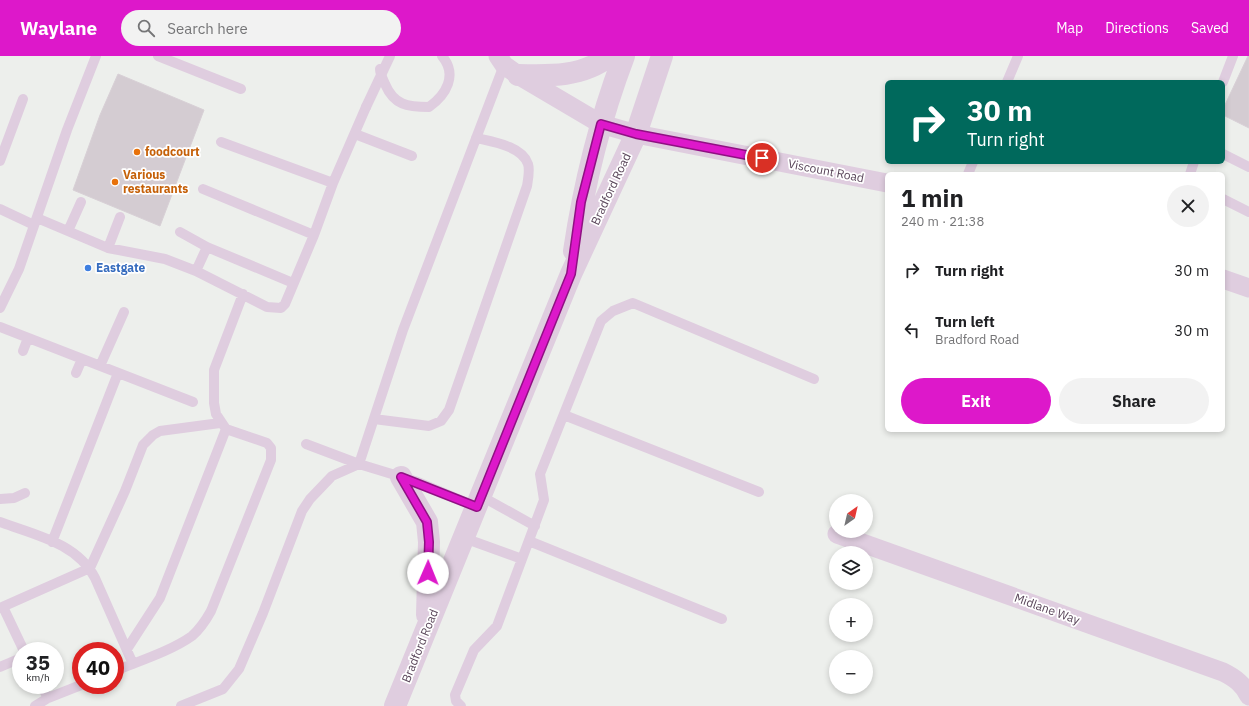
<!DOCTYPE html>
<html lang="en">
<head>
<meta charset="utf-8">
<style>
	:root { --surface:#fff; --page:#f2f2f2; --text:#202124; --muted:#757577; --accent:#dd18ca }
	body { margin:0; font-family:"IBM Plex Sans",sans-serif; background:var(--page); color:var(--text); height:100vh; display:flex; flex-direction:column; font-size:15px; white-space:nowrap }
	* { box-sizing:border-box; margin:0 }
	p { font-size:13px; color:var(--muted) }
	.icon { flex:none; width:22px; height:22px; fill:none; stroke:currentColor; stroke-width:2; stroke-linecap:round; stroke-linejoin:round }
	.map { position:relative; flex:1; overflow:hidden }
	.drawer { position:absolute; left:885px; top:116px; width:340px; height:260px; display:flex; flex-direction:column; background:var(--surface); border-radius:6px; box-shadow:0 2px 6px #0003 }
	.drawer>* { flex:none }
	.guide { position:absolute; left:885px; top:24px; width:340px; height:84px; border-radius:6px; box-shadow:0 2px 6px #0003; background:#00695c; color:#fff; overflow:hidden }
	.needle { width:26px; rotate:34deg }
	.buttons { position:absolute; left:829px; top:438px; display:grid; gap:8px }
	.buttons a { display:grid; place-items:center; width:44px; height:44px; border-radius:50%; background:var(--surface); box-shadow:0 2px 6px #0003; font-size:20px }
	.speed { position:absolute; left:12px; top:586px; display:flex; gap:8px; font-size:20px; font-weight:700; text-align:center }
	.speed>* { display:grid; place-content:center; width:52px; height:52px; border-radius:50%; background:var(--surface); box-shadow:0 2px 6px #0003; line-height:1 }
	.speed small { font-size:10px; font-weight:400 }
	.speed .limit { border:6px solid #d22; background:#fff; color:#111 }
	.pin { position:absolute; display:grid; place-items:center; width:34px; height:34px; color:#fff; margin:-17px; border:2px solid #fff; border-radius:50%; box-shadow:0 1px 4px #0007 }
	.me { position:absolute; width:44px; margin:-22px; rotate:1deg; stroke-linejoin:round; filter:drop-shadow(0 0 3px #0008) }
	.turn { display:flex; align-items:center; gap:14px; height:84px; padding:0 16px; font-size:18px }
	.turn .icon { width:52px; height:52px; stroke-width:2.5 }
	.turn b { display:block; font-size:28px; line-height:34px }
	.round { display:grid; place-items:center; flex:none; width:42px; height:42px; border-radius:21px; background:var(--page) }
	.summary { display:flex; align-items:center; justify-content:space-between; height:68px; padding:0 16px }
	h1 { font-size:24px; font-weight:700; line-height:30px }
	.action { display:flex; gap:8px; margin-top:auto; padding:8px 16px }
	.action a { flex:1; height:46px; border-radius:24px; background:var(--accent); color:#fff; font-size:16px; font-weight:700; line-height:46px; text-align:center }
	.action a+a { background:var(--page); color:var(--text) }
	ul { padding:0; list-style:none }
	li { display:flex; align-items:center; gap:12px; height:60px; padding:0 16px }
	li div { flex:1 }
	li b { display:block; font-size:15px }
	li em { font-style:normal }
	header { display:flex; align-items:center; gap:24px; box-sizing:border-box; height:56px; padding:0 20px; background:var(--accent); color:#fff }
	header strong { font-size:19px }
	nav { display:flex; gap:22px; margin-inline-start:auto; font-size:14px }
	.search { width:280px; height:36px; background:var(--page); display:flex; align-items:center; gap:10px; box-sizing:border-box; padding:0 14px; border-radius:22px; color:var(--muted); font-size:15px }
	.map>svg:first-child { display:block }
	.building { fill:#d4ccd2; stroke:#d8d0d6 }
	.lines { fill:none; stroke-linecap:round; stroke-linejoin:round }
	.service { stroke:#dfcddf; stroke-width:10 }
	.minor { stroke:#dfcddf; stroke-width:19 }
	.tertiary { stroke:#dfcddf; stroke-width:22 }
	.service-bridge { stroke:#dfcddf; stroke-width:10 }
	.route-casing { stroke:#901083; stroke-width:10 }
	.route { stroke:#dd18ca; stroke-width:7 }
	.food-dot { fill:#e8710a; stroke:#fff; stroke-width:1.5 }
	.shop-dot { fill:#3f7fe0; stroke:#fff; stroke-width:1.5 }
	.labels { text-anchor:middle; stroke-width:3.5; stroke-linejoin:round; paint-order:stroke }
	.food-label { font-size:12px; font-weight:bold; fill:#c56008; stroke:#fff; text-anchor:start }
	.street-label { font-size:12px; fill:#594559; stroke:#fff }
	.shop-label { font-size:12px; font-weight:bold; fill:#366cbe; stroke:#fff; text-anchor:start }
</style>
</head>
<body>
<header>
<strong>Waylane</strong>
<div class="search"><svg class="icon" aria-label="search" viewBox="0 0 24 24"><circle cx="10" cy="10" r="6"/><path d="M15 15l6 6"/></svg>Search here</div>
<nav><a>Map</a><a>Directions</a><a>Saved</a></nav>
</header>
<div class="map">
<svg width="1249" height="650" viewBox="0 0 1249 650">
	<rect width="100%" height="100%" fill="#edefec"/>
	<!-- building -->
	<path class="building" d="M1248 0H1249V72L1223 59V53Z
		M118 18 204 54 160 170 73 134 100 59Z"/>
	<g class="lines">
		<!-- service -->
		<path class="service" d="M158 0 241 33
			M380 13C380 18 383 23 385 28 394 49 407 51 429 51 446 39 458 19 442 0
			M1007 26 1018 0
			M1223 26 1233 0
			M355 78 412 100
			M221 86 333 127
			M1223 98 1249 111
			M0 105 23 43
			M968 118 973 106
			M1190 118 1194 106
			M203 133 314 179
			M1223 143 1249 156
			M0 153 34 169
			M37 162 108 192 165 203 196 215 267 251 281 252 285 248 314 179 333 127 366 51
			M68 175 81 146
			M180 176 207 191 293 227
			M108 192 120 161
			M196 215 207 191
			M0 252 19 213 67 74 96 0
			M0 271 193 346
			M23 295 28 282
			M100 310 124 256
			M76 317 82 303
			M564 359 759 436
			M374 363 429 370 441 365 449 354 527 130C528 124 530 114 528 108 522 90 493 86 476 82
			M306 388 359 408 403 274 504 9
			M481 440 535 470
			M0 443 14 442 25 437
			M0 466C35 479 77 487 95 522L133 608
			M464 482 522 503
			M529 485 722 563
			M52 486 118 317
			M3 551 24 595
			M0 552 90 512 125 435 143 389 153 379 160 375 220 367
			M127 593 160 542 226 373
			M0 611 21 602
			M115 615C139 605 171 595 192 580 200 573 206 564 211 555L271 404V392L267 387 226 373 216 358 214 347V314L243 238
			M41 629 48 642 81 629
			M35 650 48 642
			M181 650 223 633 239 613 263 557 302 455 310 443 332 420 359 408 418 426 477 451
			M461 650 456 645 455 639 474 594 497 570 544 444 540 418 601 265 613 255 633 247 814 323"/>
		<!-- minor -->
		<path class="minor" d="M498 0 504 9 518 19 601 68 636 78 887 127
			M1223 223 1249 232
			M837 478 1223 616C1235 622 1243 628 1249 640"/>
		<!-- tertiary -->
		<path class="tertiary" d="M518 19C550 20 583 21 609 0
			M574 195C584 128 600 63 624 0
			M401 421 427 466 429 486 427 559
			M395 650 571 218 636 78 662 0"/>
		<!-- service-bridge -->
		<path class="service-bridge" d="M366 51 390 0"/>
	</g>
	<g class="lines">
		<!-- route casing -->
		<g class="route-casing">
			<path id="route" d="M428 517 429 486 427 466 401 421 477 451 571 218 581 146 601 68 636 78 762 102"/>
		</g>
		<!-- route -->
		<use href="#route" class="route"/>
	</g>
	<!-- markers -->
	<g class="food-dot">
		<circle cx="137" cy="96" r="4"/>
		<circle cx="115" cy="126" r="4"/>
	</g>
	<circle class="shop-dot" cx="88" cy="212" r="4"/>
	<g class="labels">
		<!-- food labels -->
		<g class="food-label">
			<text x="145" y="100">foodcourt</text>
			<text x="123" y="123">Various<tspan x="123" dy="14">restaurants</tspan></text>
		</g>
		<!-- street labels -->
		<g class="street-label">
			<text transform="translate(826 115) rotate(11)" y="4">Viscount Road</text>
			<text transform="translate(611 133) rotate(-65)" y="4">Bradford Road</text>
			<text transform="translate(1047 553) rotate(20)" y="4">Midlane Way</text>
			<text transform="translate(420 590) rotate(-68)" y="4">Bradford Road</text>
		</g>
		<!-- shop labels -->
		<g class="shop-label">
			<text x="96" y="216">Eastgate</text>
		</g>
	</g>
</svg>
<div class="buttons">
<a><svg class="needle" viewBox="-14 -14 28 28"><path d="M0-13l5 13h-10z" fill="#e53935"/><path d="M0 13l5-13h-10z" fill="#757577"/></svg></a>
<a><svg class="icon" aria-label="layers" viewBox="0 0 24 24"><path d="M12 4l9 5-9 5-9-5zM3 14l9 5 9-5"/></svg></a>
<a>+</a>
<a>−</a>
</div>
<div class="speed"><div>35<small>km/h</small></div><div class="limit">40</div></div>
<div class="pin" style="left:762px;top:102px;background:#d93025"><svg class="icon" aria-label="arrive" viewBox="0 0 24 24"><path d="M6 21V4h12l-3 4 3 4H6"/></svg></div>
<svg class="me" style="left:428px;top:517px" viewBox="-20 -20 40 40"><circle r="19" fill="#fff"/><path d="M0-13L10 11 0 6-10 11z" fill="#dd18ca"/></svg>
<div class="guide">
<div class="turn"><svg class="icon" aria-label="right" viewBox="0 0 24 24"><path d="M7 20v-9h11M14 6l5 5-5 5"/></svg><div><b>30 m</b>Turn right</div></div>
</div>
<section class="drawer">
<div class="summary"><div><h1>1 min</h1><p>240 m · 21:38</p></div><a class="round"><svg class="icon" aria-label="close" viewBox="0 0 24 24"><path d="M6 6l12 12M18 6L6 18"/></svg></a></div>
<ul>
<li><svg class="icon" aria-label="right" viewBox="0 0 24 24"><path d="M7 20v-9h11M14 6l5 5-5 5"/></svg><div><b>Turn right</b></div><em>30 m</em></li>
<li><svg class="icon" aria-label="left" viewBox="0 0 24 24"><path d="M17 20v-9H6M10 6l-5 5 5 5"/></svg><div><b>Turn left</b><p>Bradford Road</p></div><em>30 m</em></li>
</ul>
<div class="action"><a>Exit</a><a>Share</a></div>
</section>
</div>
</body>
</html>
